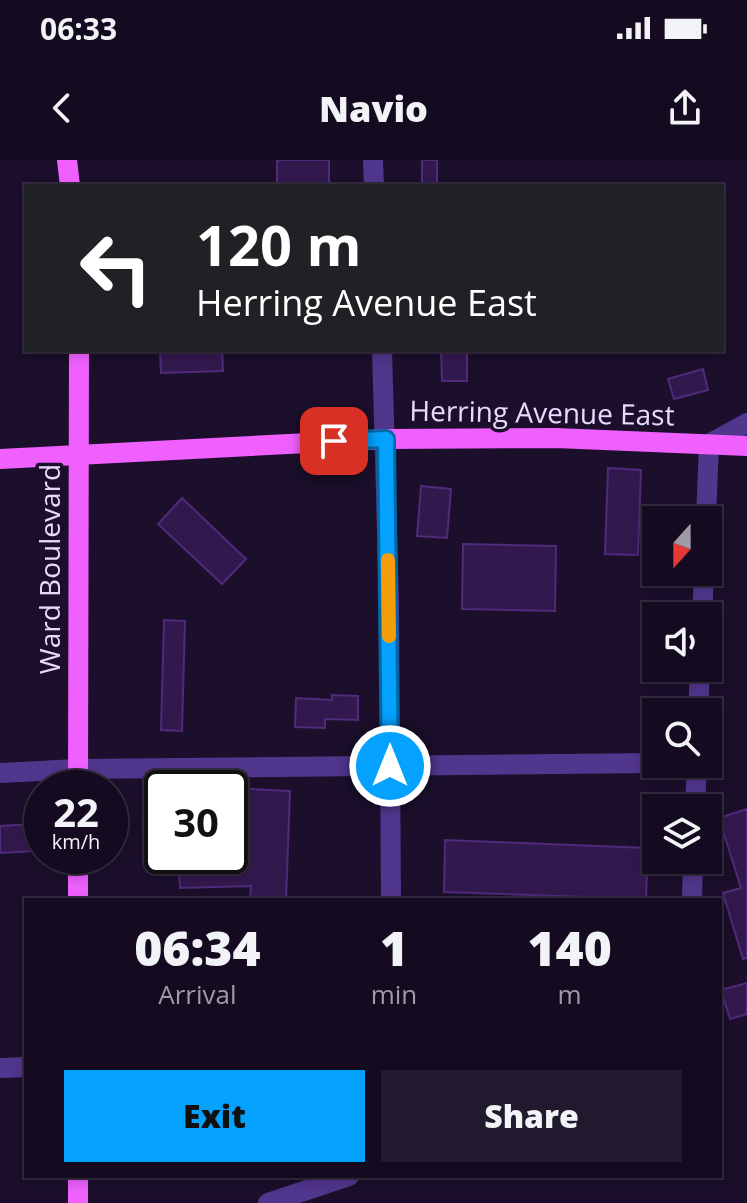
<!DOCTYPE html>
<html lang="en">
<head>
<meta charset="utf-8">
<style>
	:root { --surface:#140b20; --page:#21192d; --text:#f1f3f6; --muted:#9d9ba5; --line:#332b3e; --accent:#05a1ff }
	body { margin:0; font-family:"Open Sans",sans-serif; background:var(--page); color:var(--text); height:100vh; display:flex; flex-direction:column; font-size:30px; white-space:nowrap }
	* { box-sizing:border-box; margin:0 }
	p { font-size:26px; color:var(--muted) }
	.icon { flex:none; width:44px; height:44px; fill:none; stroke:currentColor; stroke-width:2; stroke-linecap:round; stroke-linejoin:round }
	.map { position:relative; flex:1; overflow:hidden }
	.sheet { position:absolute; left:24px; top:738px; width:698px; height:280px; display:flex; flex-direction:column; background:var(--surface); border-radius:0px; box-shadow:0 4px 12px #0003,0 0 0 2px var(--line) }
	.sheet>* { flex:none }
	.banner { position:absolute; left:24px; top:24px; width:700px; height:168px; border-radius:0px; box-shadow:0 4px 12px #0003,0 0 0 2px var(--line); background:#202124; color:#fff; overflow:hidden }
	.needle { width:52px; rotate:201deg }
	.tools { position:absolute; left:642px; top:346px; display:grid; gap:16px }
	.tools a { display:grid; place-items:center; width:80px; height:80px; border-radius:0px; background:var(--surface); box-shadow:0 4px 12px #0003,0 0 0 2px var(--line); font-size:40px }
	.speed { position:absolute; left:24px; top:610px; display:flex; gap:16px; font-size:40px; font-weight:700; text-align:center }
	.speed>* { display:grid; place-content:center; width:104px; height:104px; border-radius:50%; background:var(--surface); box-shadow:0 4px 12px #0003,0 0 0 2px var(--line); line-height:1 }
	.speed small { font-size:20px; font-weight:400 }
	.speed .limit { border:4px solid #111; border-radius:12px; background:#fff; color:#111 }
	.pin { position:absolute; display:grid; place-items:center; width:68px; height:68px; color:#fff; margin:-34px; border-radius:16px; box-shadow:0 4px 12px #0006 }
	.me { position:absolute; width:88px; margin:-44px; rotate:0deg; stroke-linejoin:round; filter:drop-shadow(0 0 6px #0008) }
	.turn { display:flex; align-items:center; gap:28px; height:168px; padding:0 40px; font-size:36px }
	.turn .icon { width:104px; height:104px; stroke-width:2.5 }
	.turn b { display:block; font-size:56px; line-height:68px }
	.eta { display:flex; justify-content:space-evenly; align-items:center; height:136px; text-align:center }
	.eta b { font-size:48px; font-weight:800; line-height:56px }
	.cta { display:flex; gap:16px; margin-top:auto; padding:16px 40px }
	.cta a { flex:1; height:92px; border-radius:0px; background:var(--accent); color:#111; font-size:32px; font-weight:800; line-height:92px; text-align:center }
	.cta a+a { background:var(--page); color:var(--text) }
	.status { display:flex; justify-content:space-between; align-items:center; height:56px; padding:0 40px; background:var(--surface); direction:ltr }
	.status svg { height:22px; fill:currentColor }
	header { display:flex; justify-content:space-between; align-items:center; height:104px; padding:0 40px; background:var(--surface); font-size:36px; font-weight:800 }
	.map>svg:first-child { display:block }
	.building { fill:#32194d; stroke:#502a7b; stroke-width:2 }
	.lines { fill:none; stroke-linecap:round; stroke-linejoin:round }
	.minor { stroke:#51368d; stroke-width:20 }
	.major { stroke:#ef60ff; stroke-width:20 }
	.route-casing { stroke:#0369a6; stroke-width:20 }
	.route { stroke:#05a1ff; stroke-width:14 }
	.slow { stroke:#f59e0b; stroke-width:14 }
	.labels { text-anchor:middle; stroke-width:7; stroke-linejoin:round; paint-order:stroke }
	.street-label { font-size:28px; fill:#e8d9ff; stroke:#1b0f2b }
</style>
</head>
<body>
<div class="status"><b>06:33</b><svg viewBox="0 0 49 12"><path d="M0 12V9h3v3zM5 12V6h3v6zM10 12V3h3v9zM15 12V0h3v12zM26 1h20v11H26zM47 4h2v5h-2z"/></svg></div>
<header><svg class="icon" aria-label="back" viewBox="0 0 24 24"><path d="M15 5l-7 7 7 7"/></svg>Navio<svg class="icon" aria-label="share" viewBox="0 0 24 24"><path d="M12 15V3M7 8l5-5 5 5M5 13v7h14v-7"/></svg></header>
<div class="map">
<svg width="747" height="1043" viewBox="0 0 747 1043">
	<rect width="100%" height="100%" fill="#1b0f2b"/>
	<!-- building -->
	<path class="building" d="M277 0H329V26H277Z
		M422 0H437V26H422Z
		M160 190H222L223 211 161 213Z
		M441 190H467V221H442Z
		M703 209 708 230 674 239 668 219Z
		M608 308 641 310 638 395 605 394Z
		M421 326 451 329 447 378 417 376Z
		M182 338 246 399 222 424 158 364Z
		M463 384 556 386 555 451 462 449Z
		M164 460 185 461 182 571 161 570Z
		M332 535 358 536V560L325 559V568L295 567 296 538 332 540Z
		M230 628 290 631 286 740H250L251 726 180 728 178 696H230Z
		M747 649V798L743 799 723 733 741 728 719 658Z
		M32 664 34 691 0 693V666Z
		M445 680 648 688 646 739 444 732Z
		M747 823V854L730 859 721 830Z"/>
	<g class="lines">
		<!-- minor -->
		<path class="minor" d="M373 0 374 26
			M382 190 389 442 391 740
			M706 360 709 284 747 263
			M702 456 704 412
			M698 552 700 508
			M0 613 77 609 656 603
			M695 648 697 604
			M692 740 693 700
			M0 908 26 907
			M268 1043 349 1016"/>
		<!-- major -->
		<path class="major" d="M67 0 70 26
			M0 299 386 279 556 278 747 286
			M78 628 79 190
			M78 696V740
			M78 1016V1043"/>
	</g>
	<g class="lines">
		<!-- route casing -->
		<g class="route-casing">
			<path id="route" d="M334 281 386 279 390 606"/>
		</g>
		<!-- route -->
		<use href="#route" class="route"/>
		<!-- slow -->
		<path class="slow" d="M388 400 389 476"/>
	</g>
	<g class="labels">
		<!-- street labels -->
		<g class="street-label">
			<text transform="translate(542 253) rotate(1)" y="10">Herring Avenue East</text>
			<text transform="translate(50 409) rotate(-90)" y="10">Ward Boulevard</text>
		</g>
	</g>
</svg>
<div class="tools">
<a><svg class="needle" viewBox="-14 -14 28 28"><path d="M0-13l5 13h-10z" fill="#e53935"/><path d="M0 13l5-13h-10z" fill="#9d9ba5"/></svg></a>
<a><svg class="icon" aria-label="sound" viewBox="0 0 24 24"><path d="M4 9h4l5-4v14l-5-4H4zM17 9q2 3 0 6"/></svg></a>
<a><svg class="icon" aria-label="search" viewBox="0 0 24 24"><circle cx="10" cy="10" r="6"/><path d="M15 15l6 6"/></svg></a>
<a><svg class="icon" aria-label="layers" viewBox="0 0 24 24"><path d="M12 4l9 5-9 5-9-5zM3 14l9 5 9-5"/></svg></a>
</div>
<div class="speed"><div>22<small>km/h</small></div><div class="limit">30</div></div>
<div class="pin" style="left:334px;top:281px;background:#d93025"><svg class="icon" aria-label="arrive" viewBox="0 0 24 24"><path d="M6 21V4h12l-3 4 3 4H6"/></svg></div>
<svg class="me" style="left:390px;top:606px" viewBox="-20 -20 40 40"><circle r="17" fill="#05a1ff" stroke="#fff" stroke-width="3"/><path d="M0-11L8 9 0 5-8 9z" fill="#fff"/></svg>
<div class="banner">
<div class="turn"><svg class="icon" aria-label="left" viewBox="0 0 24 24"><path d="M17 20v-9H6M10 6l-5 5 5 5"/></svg><div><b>120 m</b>Herring Avenue East</div></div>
</div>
<section class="sheet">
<div class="eta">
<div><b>06:34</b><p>Arrival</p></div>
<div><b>1</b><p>min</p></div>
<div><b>140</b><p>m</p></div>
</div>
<div class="cta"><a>Exit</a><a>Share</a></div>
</section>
</div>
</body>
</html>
